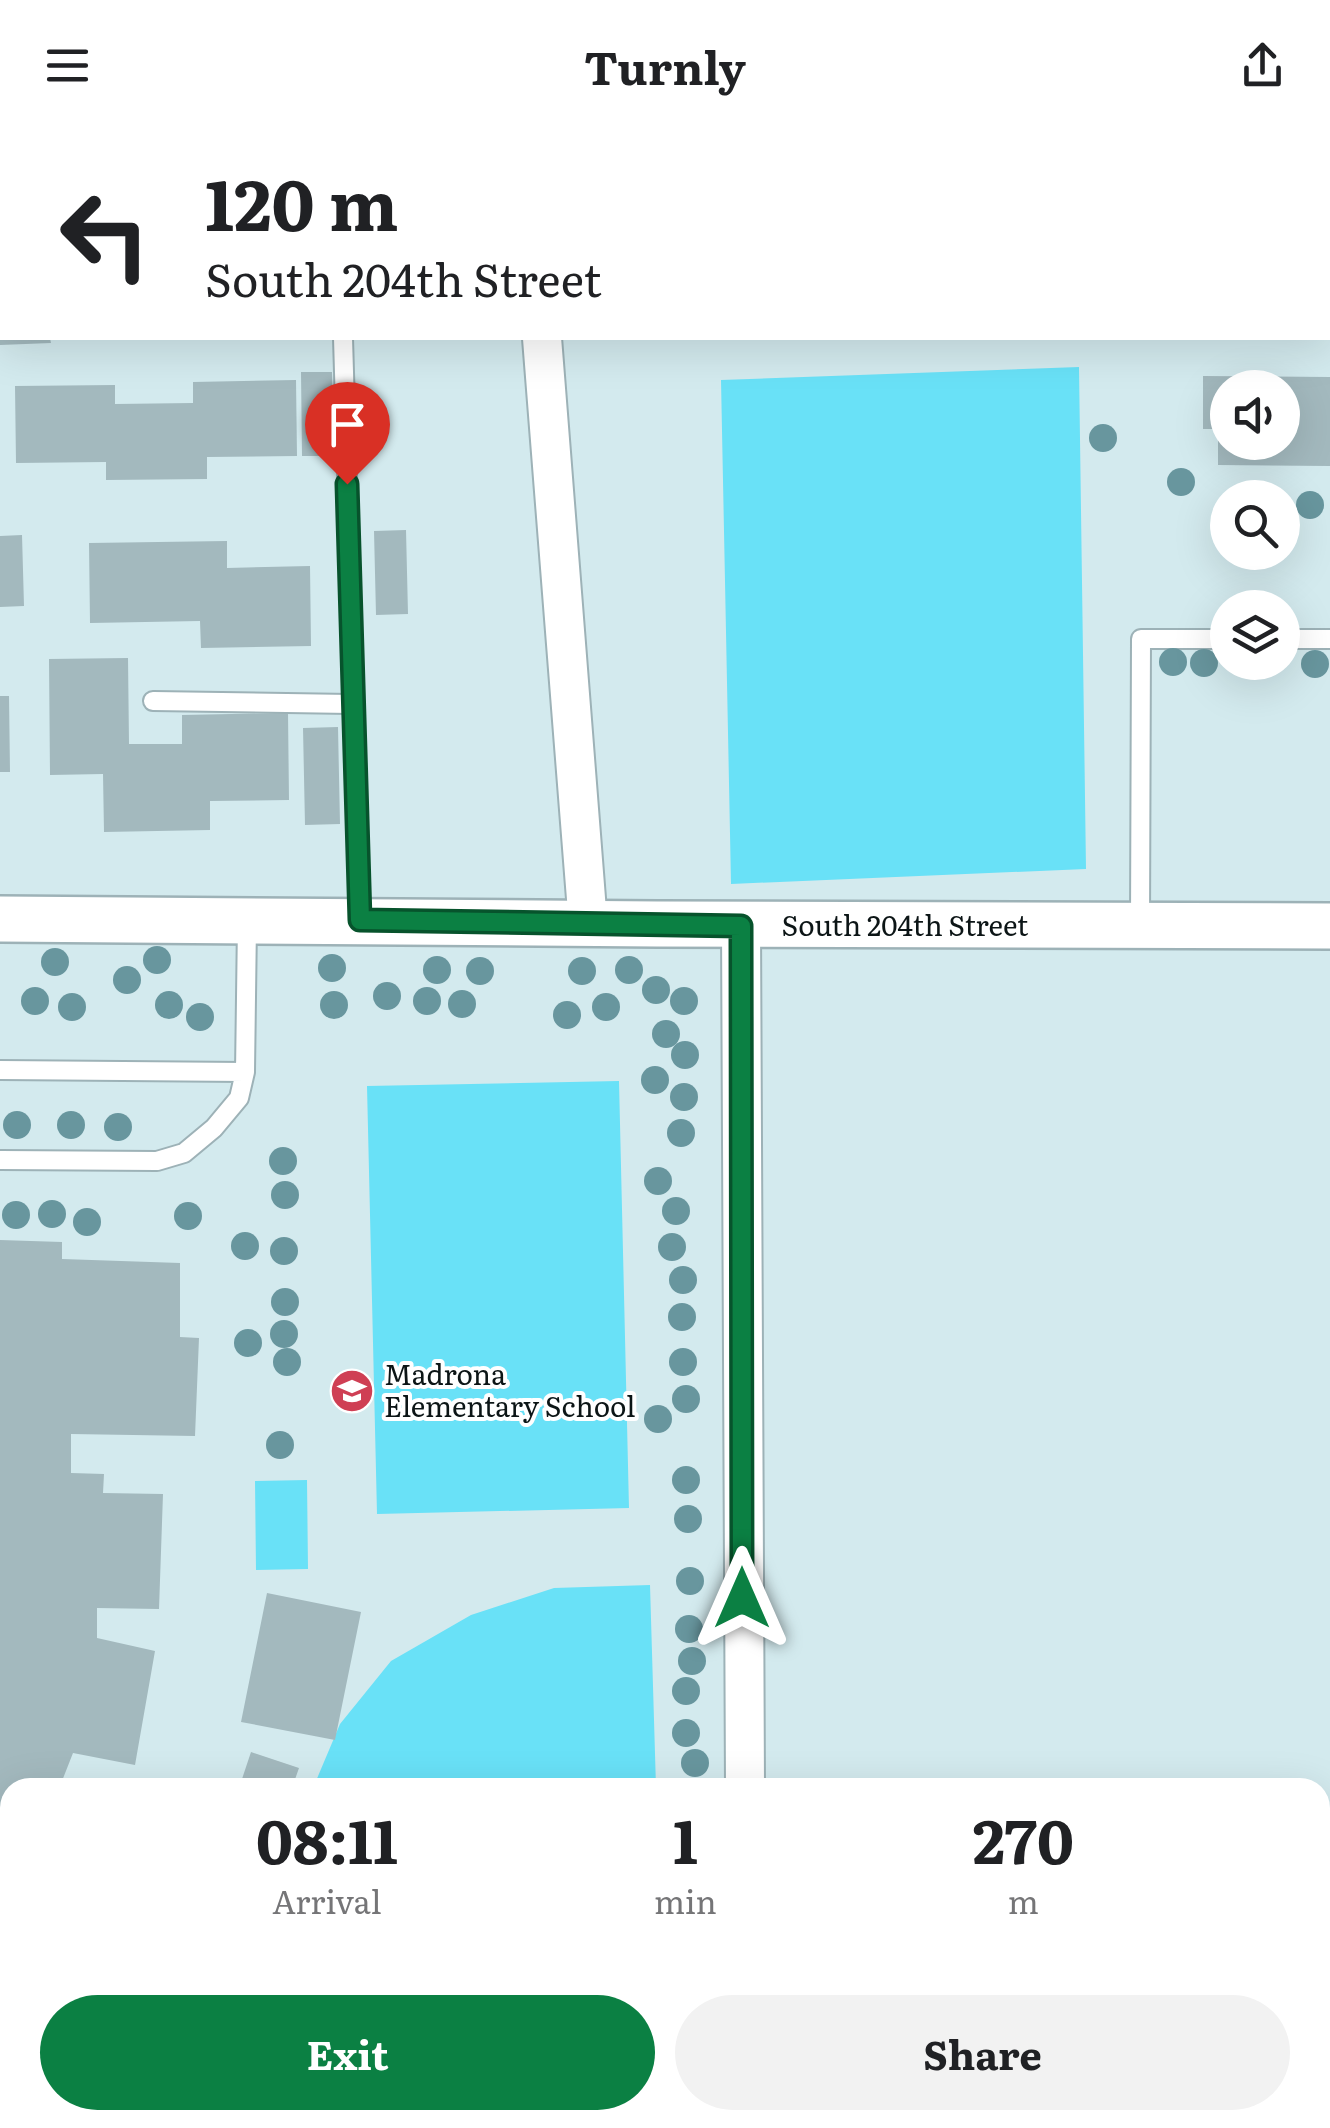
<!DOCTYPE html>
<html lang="en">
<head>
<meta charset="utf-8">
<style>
	:root { --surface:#fff; --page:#f2f2f2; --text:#202124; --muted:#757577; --accent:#0b8043 }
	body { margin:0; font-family:Literata,serif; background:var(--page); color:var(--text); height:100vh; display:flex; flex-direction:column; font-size:38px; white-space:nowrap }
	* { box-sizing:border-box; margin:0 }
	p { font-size:32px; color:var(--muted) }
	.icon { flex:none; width:55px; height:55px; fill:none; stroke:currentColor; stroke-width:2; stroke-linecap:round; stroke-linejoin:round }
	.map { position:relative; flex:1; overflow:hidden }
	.panel { position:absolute; left:0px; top:1648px; width:1330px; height:352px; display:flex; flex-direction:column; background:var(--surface); border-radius:30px 30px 0 0; box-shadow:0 10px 40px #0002 }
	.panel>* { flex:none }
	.banner { position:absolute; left:0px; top:0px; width:1330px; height:210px; box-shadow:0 10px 40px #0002; background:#fff; color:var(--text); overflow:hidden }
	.buttons { position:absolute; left:1210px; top:240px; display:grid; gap:20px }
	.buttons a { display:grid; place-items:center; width:90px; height:90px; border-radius:50%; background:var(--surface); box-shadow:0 10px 40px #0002; font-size:50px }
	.pin { position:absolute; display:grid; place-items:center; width:85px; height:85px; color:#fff; margin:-102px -42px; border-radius:50% 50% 50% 0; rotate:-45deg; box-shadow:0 0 10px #0007 }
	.pin .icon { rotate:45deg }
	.me { position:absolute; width:110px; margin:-55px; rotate:0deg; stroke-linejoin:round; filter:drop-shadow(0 0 8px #0008) }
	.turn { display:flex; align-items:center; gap:35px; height:210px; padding:0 40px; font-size:45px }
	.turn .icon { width:130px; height:130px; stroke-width:2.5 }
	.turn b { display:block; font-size:70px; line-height:85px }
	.eta { display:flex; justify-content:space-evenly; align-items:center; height:170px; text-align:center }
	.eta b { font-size:60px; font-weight:700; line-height:70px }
	.primary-button { display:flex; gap:20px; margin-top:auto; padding:20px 40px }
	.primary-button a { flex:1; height:115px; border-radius:60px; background:var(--accent); color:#fff; font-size:40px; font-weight:700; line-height:115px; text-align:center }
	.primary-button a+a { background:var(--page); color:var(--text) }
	header { display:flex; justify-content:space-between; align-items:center; height:130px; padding:0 40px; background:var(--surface); font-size:45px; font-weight:700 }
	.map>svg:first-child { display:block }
	.green { fill:#69e1f7 }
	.building { fill:#a3b9be; fill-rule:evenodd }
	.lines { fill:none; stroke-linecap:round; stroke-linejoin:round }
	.service-casing { stroke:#9db2b7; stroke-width:22 }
	.minor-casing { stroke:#9db2b7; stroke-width:42 }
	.tertiary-casing { stroke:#9db2b7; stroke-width:50 }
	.service { stroke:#fff; stroke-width:18 }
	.minor { stroke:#fff; stroke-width:38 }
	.tertiary { stroke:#fff; stroke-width:45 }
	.tree { fill:#68969e }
	.route-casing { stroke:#07532c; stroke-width:25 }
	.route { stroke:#0b8043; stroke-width:18 }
	.labels { text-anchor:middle; stroke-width:8; stroke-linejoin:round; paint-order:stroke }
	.street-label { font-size:28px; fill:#0c1516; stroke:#fff }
	.poi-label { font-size:28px; fill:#0c1516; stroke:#fff; text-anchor:start }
</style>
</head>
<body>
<header><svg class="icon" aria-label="menu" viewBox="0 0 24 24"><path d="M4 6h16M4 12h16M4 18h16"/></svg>Turnly<svg class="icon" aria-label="share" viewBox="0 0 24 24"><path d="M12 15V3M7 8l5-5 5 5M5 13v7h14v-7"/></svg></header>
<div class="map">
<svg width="1330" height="1998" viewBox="0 0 1330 1998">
	<rect width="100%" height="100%" fill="#d3eaee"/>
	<!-- green -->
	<path class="green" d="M1079 237 1086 739 731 754 721 250Z
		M619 951 629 1378 377 1384 367 956Z
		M307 1350 308 1439 256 1440 255 1351Z
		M650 1455 656 1657 313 1658 340 1594 391 1531 471 1485 554 1458Z"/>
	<!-- building -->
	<path class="building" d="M0 208H50L51 213 0 215Z
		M301 242H332L334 326H302Z
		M1203 246 1330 247V336L1218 335V299H1203ZM1228 258H1282V312H1228Z
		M296 250 297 326 207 327V349L106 350V332L16 333 15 256 115 255V274L193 273V252Z
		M406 400 408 484 376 485 374 401Z
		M22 405 24 476 0 477V406Z
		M227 411V438L310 436 311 516 201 518 200 491 90 493 89 413Z
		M128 528 129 614H182V585L288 583 289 670 210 671V700L104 702 103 644 50 645 49 529Z
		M0 566H9L10 642H0Z
		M338 597 340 694 305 695 303 598Z
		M0 1110 62 1112V1129L180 1133V1207L199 1208 195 1306 71 1304V1343L104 1344 103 1363 163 1364 159 1479 97 1478V1508L155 1521 135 1635 73 1623 62 1651 77 1658H10V1777L0 1773Z
		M267 1463 361 1482 335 1610 241 1592Z
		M251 1622 299 1638 292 1658H239Z
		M1320 1925H1330V1973H1320Z
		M544 1990H619V1998H543Z
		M894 1990 896 1998H862V1996Z
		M1017 1990H1103V1998H1017Z
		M1215 1993 1330 1994V1998H1215Z"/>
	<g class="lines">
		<!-- service casing -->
		<g class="service-casing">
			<path id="service" d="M344 2V0
				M343 208 360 789
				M1282 509H1330
				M153 571 351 574
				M1140 796 1141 509H1228
				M0 940 245 942
				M0 1030 157 1031 184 1023 214 998 239 968 245 942 247 793"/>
		</g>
		<!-- minor casing -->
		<g class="minor-casing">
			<path id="minor" d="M526 0V2
				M809 0 810 2
				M542 208 588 794
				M741 796 745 1658
				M0 1920H10
				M753 1990V1998"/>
		</g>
		<!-- tertiary casing -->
		<g class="tertiary-casing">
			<path id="tertiary" d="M0 789C443 793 887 796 1330 796"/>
		</g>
		<!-- service -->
		<use href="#service" class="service"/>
		<!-- minor -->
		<use href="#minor" class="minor"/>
		<!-- tertiary -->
		<use href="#tertiary" class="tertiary"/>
	</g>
	<!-- trees -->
	<g class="tree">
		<circle cx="1103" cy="308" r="14"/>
		<circle cx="1181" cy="352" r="14"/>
		<circle cx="1310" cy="375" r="14"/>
		<circle cx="1173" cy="532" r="14"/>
		<circle cx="1204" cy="533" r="14"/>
		<circle cx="1315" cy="534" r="14"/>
		<circle cx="157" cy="830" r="14"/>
		<circle cx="55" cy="832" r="14"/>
		<circle cx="332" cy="838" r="14"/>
		<circle cx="437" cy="840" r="14"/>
		<circle cx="629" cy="840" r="14"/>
		<circle cx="480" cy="841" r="14"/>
		<circle cx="582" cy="841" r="14"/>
		<circle cx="127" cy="850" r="14"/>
		<circle cx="656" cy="860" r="14"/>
		<circle cx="387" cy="866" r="14"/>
		<circle cx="35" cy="871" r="14"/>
		<circle cx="427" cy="871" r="14"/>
		<circle cx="684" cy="871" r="14"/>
		<circle cx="462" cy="874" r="14"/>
		<circle cx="169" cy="875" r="14"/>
		<circle cx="334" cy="875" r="14"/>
		<circle cx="72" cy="877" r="14"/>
		<circle cx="606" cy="877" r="14"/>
		<circle cx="567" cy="885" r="14"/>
		<circle cx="200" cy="887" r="14"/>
		<circle cx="666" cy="904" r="14"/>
		<circle cx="685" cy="925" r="14"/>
		<circle cx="655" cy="950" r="14"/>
		<circle cx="684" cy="967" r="14"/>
		<circle cx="17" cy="995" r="14"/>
		<circle cx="71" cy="995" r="14"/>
		<circle cx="118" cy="997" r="14"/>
		<circle cx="681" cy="1003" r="14"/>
		<circle cx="283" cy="1031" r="14"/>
		<circle cx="658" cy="1051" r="14"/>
		<circle cx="285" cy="1065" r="14"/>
		<circle cx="676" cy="1081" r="14"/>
		<circle cx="52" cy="1084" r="14"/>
		<circle cx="16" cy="1085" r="14"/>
		<circle cx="188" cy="1086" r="14"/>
		<circle cx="87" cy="1092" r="14"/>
		<circle cx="245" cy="1116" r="14"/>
		<circle cx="672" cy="1117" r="14"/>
		<circle cx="284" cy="1121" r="14"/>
		<circle cx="683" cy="1150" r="14"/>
		<circle cx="285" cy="1172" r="14"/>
		<circle cx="682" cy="1187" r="14"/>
		<circle cx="284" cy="1204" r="14"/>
		<circle cx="248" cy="1213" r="14"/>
		<circle cx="287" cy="1232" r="14"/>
		<circle cx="683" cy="1232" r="14"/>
		<circle cx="686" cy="1269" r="14"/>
		<circle cx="658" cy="1289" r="14"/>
		<circle cx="280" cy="1315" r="14"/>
		<circle cx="686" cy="1350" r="14"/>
		<circle cx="688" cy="1389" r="14"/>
		<circle cx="690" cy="1451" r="14"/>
		<circle cx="689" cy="1499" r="14"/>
		<circle cx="692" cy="1531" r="14"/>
		<circle cx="686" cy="1561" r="14"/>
		<circle cx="686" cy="1603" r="14"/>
		<circle cx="695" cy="1633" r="14"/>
	</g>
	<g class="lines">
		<!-- route casing -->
		<g class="route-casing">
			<path id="route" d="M347 354 360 790 741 796 742 1468"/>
		</g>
		<!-- route -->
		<use href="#route" class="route"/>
	</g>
	<!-- icons -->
	<defs>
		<g id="school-disc" transform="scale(2.25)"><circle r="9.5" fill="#cf3f54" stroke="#fff"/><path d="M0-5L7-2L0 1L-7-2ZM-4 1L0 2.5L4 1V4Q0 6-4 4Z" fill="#fff"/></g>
	</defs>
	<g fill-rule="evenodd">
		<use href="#school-disc" x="352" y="1261"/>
	</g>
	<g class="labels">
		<!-- street labels -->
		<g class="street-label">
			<text x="905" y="806">South 204th Street</text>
		</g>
		<!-- poi labels -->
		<g class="poi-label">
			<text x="384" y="1255">Madrona<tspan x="384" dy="32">Elementary School</tspan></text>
		</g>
	</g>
</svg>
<div class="buttons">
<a><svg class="icon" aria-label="sound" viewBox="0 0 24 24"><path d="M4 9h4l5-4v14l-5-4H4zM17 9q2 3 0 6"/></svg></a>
<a><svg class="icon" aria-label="search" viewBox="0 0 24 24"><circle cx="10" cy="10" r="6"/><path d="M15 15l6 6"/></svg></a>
<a><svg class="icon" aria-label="layers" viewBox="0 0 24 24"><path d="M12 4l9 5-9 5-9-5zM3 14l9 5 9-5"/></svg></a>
</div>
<div class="pin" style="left:347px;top:354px;background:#d93025"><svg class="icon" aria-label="arrive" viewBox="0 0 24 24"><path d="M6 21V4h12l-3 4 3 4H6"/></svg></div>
<svg class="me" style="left:742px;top:1468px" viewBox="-20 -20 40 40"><path d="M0-17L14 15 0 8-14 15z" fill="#0b8043" stroke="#fff" stroke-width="4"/></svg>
<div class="banner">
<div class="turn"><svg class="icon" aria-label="left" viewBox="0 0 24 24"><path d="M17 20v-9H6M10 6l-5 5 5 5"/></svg><div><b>120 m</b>South 204th Street</div></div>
</div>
<section class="panel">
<div class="eta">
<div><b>08:11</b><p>Arrival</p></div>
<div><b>1</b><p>min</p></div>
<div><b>270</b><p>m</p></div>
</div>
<div class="primary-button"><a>Exit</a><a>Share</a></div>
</section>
</div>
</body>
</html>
